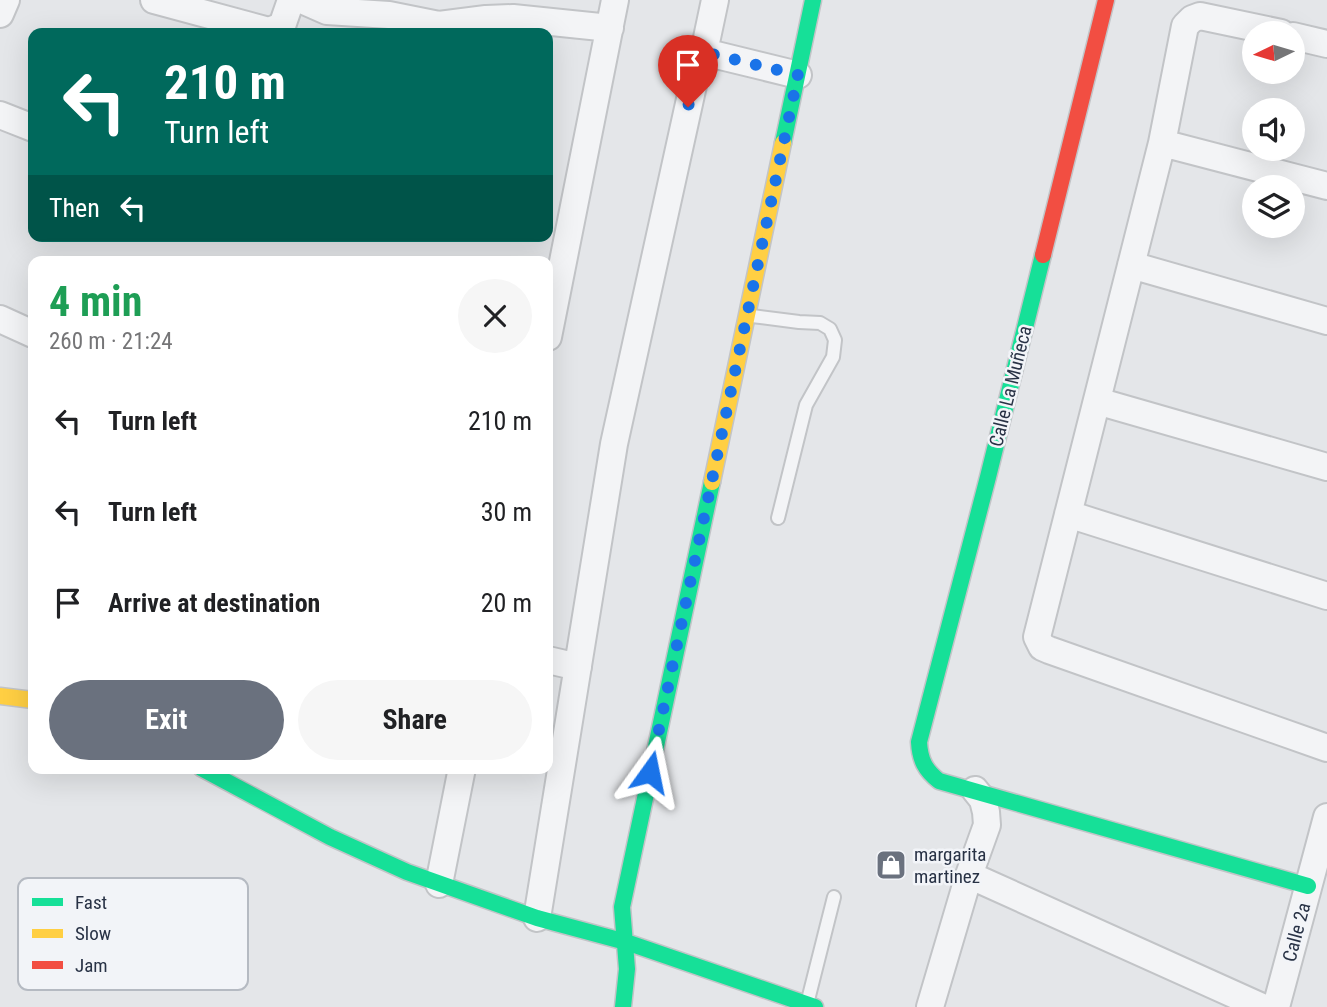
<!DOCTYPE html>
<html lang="en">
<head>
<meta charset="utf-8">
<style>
	:root { --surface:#fff; --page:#f6f6f6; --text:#202124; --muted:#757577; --accent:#6a717e }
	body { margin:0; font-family:"Roboto Condensed",sans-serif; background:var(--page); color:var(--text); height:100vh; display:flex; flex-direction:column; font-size:26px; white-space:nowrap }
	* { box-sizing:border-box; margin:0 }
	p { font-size:23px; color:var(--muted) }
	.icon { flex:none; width:38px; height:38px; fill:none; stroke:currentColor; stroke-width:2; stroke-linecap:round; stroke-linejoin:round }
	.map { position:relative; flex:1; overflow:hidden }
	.panel { position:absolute; left:28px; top:256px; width:525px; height:518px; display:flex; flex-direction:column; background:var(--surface); border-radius:14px; box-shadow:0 7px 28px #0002 }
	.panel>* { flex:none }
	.guide { position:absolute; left:28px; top:28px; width:525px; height:214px; border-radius:14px; box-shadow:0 7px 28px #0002; background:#00695c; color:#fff; overflow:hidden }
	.needle { width:46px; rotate:265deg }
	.buttons { position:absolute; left:1242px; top:21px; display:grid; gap:14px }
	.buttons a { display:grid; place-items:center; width:63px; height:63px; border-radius:50%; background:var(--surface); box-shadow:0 7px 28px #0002; font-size:35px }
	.pin { position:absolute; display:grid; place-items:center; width:60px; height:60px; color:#fff; margin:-72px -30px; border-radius:50% 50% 50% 0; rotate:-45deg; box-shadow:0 0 7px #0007 }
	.pin .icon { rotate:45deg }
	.me { position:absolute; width:77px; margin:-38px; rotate:12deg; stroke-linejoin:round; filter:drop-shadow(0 0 5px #0008) }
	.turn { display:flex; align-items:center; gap:24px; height:147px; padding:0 21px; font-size:32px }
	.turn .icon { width:91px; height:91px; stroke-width:2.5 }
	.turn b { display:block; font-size:49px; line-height:60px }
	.then { display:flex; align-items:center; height:66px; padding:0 21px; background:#0003; gap:14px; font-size:26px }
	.round { display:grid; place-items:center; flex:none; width:74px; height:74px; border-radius:37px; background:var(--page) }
	.summary { display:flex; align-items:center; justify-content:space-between; height:119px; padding:0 21px }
	h1 { font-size:42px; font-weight:700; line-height:52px; color:#1e9e55 }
	.primary-button { display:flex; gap:14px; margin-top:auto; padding:14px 21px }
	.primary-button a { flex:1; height:80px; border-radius:42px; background:var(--accent); color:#fff; font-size:28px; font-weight:700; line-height:80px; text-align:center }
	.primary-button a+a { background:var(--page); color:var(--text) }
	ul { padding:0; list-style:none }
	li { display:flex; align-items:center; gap:21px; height:91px; padding:0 21px }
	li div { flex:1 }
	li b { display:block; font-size:26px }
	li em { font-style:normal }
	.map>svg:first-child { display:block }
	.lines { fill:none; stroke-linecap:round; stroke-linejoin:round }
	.lane-casing { stroke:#c2c4c7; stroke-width:16 }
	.street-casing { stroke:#c2c4c7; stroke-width:30 }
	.fast-casing { stroke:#c2c4c7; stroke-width:19 }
	.slow-casing { stroke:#c2c4c7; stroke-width:19 }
	.jam-casing { stroke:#c2c4c7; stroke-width:19 }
	.lane { stroke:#f3f4f6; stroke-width:12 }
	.street { stroke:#f3f4f6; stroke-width:26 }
	.fast { stroke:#16e098; stroke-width:16 }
	.slow { stroke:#ffcf43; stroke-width:16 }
	.jam { stroke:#f24e42; stroke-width:16 }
	.route { stroke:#1a73e8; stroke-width:12; stroke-dasharray:0 21.6 }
	.labels { text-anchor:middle; stroke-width:5; stroke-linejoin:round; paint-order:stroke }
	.street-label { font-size:19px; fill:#283245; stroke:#f2f4f8 }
	.poi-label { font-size:19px; fill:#283245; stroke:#f2f4f8; text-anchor:start }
	.key { fill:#f2f4f8; stroke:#b5bac2; stroke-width:2 }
	.key-label { font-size:19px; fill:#283245 }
</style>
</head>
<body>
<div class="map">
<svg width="1327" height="1007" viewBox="0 0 1327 1007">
	<rect width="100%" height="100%" fill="#e4e6e9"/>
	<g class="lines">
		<!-- lane casing -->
		<g class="lane-casing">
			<path id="lane" d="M752 316 799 322 820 323 830 329 835 340 833 357 806 405 778 518
				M808 1000 834 897"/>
		</g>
		<!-- street casing -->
		<g class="street-casing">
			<path id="street" d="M154 0 269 31 282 26 291 0
				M302 0 327 11 389 15 439 25 486 19 513 18 610 28
				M0 14 6 0
				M1281 33 1200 16 1192 19 1185 26 1162 143 1037 637 1042 647 1049 650 1327 748
				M1293 36 1327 44
				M704 52 715 0
				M0 115 33 128
				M1162 143 1327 186
				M1131 265 1327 321
				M0 319 33 334
				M548 337 615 0
				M1097 401 1327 467
				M1068 514 1327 596
				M548 660 578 667
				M969 875 1262 1007
				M439 884 462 768
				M537 918 614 444 694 81 704 52 798 75
				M930 1007 969 875 987 825 986 812 983 800 975 790
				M1276 1007 1327 817"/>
		</g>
		<!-- fast casing -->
		<g class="fast-casing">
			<path id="fast" d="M783 143 813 0
				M1043 255 988 477 919 742C920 760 925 770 939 781L1308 886
				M201 768 330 837 407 872 537 918 626 942 815 1007
				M623 1007 627 969 622 907 712 482"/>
		</g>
		<!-- slow casing -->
		<g class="slow-casing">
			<path id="slow" d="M712 482 783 143
				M0 696 33 700"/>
		</g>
		<!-- jam casing -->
		<g class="jam-casing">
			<path id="jam" d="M1043 255 1106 0"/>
		</g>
		<!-- lane -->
		<use href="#lane" class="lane"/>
		<!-- street -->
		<use href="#street" class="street"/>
		<!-- fast -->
		<use href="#fast" class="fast"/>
		<!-- slow -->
		<use href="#slow" class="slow"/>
		<!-- jam -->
		<use href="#jam" class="jam"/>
	</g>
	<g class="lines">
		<!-- route -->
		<path class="route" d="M650 772 798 75 704 52 694 81 688 107"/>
	</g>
	<!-- icons -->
	<defs>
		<g id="shop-square" transform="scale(1.575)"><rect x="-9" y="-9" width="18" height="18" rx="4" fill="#6a717e" stroke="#f2f4f8"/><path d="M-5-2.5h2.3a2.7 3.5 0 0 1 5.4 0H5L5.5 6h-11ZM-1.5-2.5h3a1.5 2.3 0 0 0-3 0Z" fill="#fff"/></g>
	</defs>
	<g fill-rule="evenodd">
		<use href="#shop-square" x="891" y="865"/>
	</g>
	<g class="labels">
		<!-- street labels -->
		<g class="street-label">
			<text transform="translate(1010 386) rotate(-76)" y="7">Calle La Muñeca</text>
			<text transform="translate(1296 932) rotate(-75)" y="7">Calle 2a</text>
		</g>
		<!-- poi labels -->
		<g class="poi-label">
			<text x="914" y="861">margarita<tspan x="914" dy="22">martinez</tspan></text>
		</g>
	</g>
	<!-- legend -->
	<rect x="18" y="878" width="230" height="112" rx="10" class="key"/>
	<rect x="32" y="898" width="31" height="8" fill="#16e098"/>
	<rect x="32" y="929" width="31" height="9" fill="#ffcf43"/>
	<rect x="32" y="961" width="31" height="8" fill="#f24e42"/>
	<g class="key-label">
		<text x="75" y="909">Fast</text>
		<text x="75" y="940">Slow</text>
		<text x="75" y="972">Jam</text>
	</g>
</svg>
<div class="buttons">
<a><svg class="needle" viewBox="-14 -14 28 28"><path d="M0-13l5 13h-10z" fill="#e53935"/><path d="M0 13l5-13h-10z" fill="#757577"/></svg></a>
<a><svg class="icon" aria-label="sound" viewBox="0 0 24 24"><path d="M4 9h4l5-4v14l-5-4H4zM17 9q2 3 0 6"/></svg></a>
<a><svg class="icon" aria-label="layers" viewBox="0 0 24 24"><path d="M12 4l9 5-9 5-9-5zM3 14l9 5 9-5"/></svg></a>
</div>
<div class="pin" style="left:688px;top:107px;background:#d93025"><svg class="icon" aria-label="arrive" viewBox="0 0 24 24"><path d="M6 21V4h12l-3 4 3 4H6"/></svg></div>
<svg class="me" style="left:650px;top:772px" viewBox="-20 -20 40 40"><path d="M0-17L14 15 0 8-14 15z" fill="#1a73e8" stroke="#fff" stroke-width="4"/></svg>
<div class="guide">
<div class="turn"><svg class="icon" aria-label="left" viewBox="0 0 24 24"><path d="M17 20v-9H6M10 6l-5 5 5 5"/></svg><div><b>210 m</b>Turn left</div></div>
<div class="then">Then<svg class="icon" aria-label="left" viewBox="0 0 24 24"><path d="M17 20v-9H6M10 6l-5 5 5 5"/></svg></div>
</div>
<section class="panel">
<div class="summary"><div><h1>4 min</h1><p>260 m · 21:24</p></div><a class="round"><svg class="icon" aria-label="close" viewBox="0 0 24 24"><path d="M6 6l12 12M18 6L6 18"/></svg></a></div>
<ul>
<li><svg class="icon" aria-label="left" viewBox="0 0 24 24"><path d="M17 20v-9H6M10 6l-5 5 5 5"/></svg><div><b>Turn left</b></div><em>210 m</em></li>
<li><svg class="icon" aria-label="left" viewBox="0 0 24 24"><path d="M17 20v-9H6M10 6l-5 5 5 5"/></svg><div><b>Turn left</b></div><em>30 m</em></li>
<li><svg class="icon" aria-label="arrive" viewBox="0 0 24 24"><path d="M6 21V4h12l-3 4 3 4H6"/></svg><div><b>Arrive at destination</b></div><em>20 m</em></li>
</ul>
<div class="primary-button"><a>Exit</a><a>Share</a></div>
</section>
</div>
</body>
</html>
